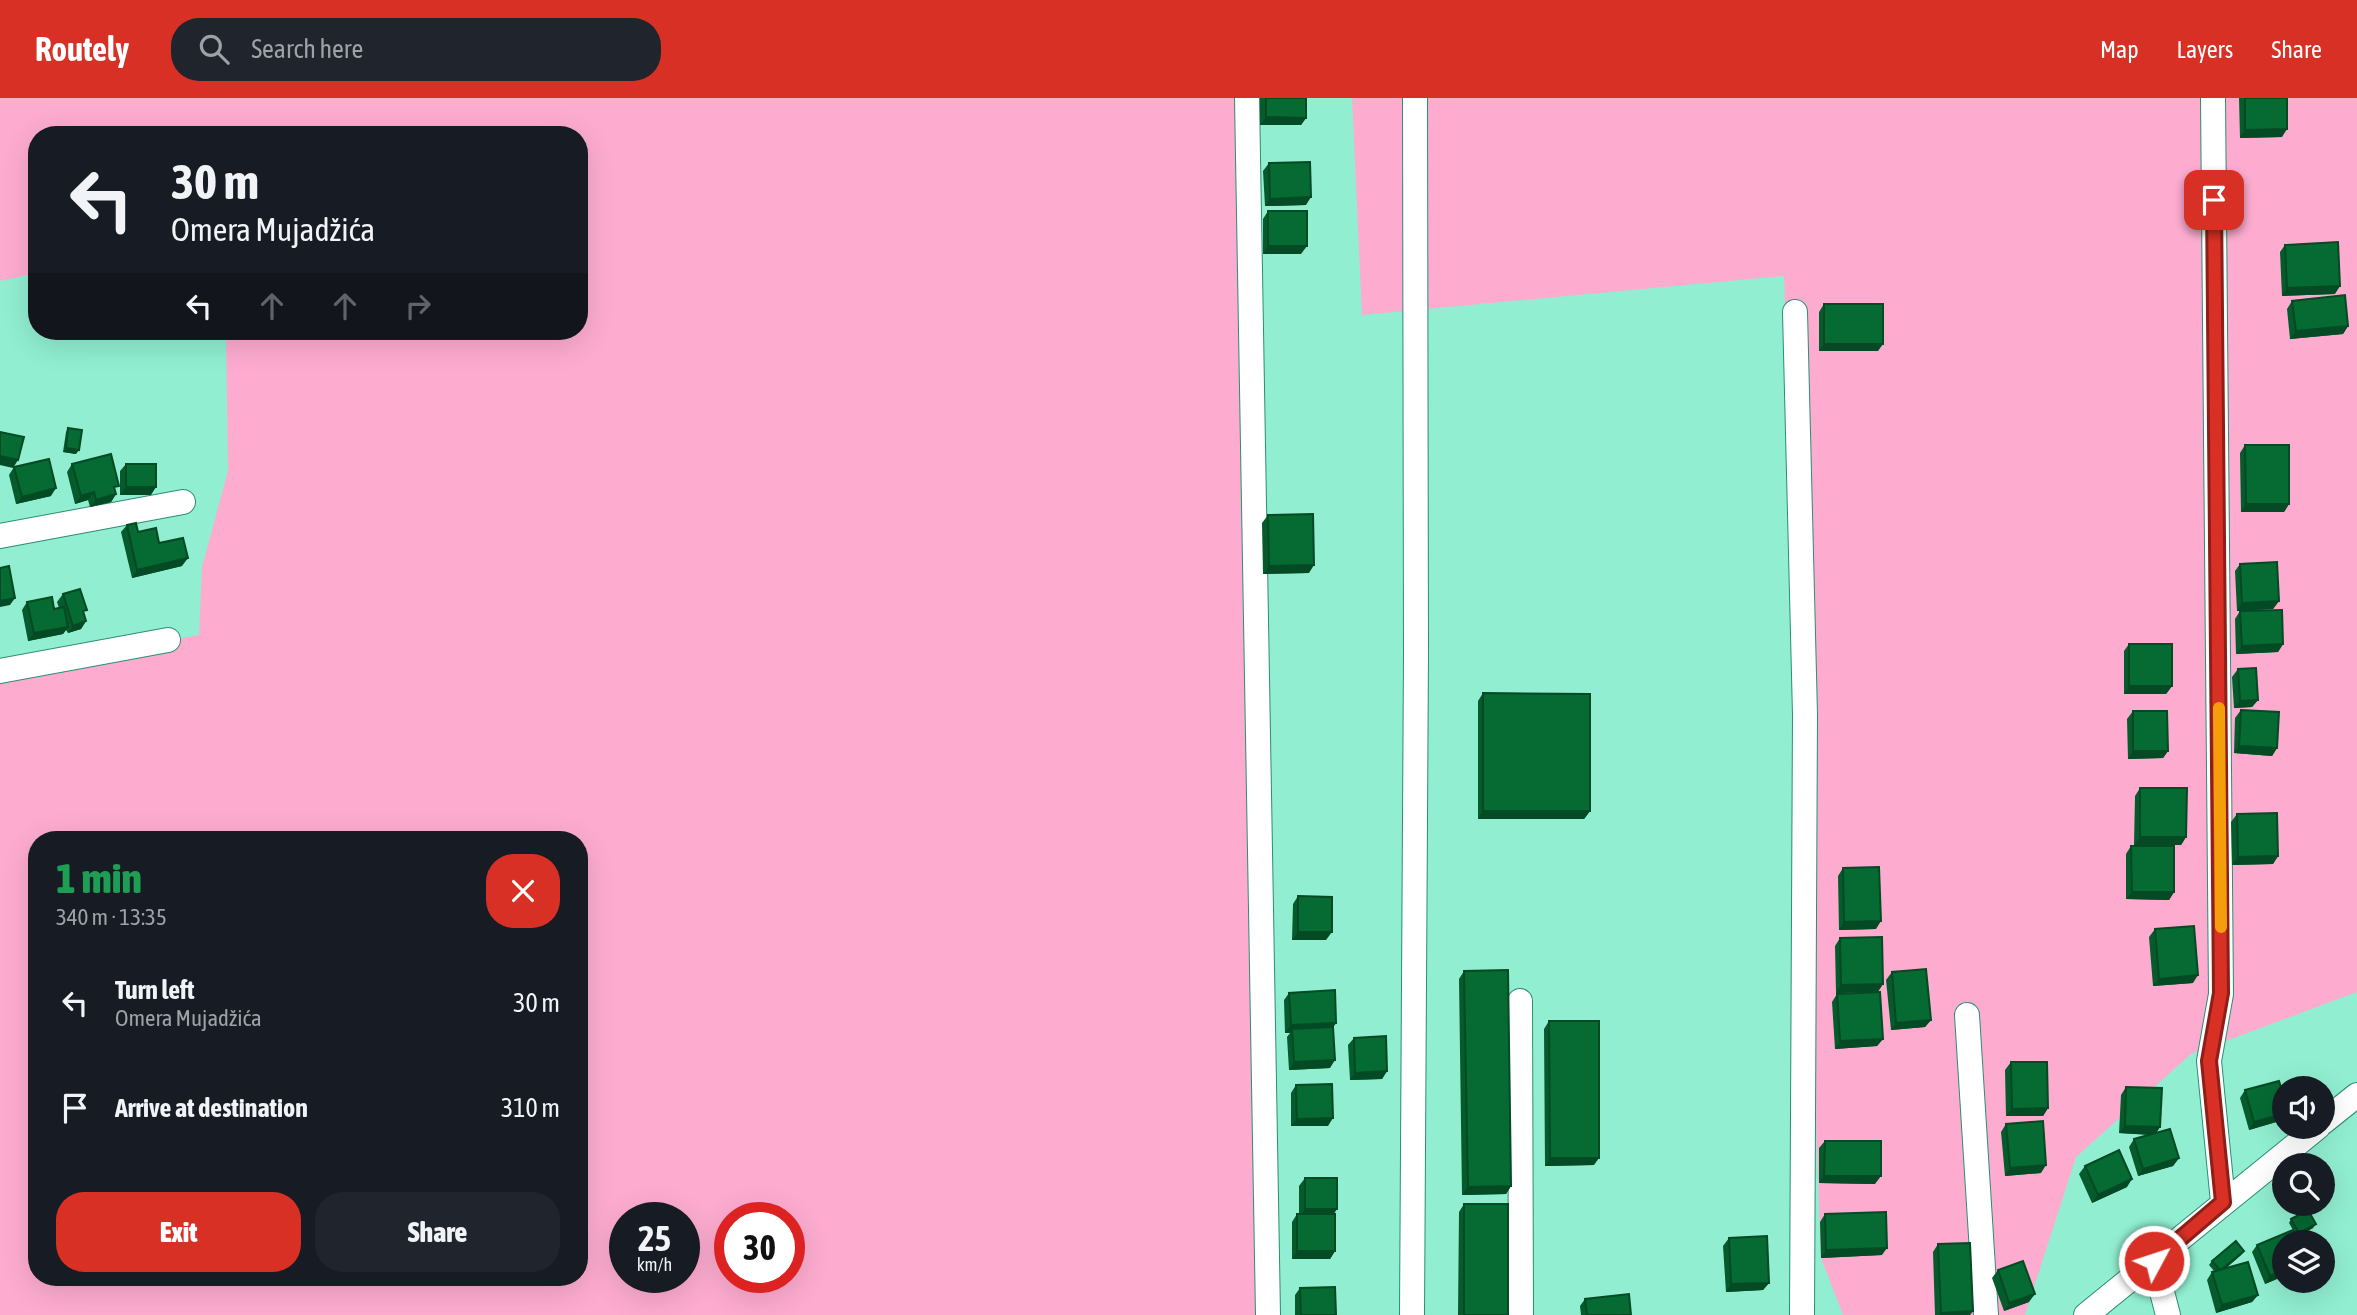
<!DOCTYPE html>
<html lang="en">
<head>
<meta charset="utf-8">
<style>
	:root { --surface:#171b24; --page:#20242c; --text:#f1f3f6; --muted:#9ea1a6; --accent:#d93025 }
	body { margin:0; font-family:"Asap Condensed",sans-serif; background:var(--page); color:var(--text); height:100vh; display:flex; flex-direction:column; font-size:26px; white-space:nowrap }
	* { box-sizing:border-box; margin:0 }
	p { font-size:23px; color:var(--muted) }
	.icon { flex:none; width:38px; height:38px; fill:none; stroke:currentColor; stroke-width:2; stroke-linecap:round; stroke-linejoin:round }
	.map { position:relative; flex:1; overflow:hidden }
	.sheet { position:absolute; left:28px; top:733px; width:560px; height:455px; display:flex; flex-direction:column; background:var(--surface); border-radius:28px; box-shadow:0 7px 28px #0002 }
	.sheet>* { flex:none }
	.hud { position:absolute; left:28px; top:28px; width:560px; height:214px; border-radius:28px; box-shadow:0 7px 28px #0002; background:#171b24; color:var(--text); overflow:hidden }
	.fabs { position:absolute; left:2272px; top:978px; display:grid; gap:14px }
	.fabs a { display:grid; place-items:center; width:63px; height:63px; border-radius:50%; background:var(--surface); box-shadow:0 7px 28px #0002; font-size:35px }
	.speed { position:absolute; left:609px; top:1104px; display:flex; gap:14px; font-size:35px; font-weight:700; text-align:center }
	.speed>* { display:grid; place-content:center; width:91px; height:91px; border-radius:50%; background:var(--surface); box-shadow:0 7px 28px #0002; line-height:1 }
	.speed small { font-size:18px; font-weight:400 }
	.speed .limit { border:10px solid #d22; background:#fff; color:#111 }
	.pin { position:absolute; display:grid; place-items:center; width:60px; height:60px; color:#fff; margin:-30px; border-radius:14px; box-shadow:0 4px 10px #0006 }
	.me { position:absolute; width:77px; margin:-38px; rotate:50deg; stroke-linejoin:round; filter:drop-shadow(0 0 5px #0008) }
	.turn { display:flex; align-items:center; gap:24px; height:147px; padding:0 28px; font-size:32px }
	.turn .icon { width:91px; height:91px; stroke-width:2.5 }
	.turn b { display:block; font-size:49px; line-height:60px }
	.lanes { display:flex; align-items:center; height:66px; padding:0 28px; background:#0003; justify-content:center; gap:35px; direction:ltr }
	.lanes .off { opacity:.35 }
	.round { display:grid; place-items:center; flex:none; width:74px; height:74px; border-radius:28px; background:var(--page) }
	.summary { display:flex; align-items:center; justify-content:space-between; height:119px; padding:0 28px }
	h1 { font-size:42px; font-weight:800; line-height:52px; color:#1e9e55 }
	.action { display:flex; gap:14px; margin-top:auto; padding:14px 28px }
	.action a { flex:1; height:80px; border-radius:28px; background:var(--accent); color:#fff; font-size:28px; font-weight:800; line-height:80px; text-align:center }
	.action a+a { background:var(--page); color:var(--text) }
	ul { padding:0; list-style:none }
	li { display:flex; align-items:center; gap:21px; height:105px; padding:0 28px }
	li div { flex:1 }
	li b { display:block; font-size:26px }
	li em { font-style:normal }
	header { display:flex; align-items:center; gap:42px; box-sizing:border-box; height:98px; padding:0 35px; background:var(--accent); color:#fff }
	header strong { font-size:33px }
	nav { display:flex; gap:38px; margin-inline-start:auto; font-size:24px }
	.search { width:490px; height:63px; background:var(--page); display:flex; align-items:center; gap:18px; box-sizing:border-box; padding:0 24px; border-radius:28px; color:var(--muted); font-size:26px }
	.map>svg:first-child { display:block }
	.green { fill:#fdacd0; fill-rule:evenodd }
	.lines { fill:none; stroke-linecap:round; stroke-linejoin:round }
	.minor-casing { stroke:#2b8e74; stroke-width:26 }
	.minor { stroke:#fff; stroke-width:24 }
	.wall { fill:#055b2c }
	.shaded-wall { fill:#044a24 }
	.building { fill:#066a33; stroke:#044a24; stroke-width:2 }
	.route-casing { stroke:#8d1f18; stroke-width:18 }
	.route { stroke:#d93025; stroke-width:12 }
	.slow { stroke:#f59e0b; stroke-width:12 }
</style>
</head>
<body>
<header>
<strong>Routely</strong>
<div class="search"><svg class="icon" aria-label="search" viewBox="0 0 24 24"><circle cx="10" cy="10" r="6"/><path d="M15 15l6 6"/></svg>Search here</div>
<nav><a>Map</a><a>Layers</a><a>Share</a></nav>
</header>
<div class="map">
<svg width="2357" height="1217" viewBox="0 0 2357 1217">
	<rect width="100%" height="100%" fill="#91eed1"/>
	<!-- green -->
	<path class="green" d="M0 0H1253L1268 1217H0V573L199 537 202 469 228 373 226 233H579V37H37V175L0 183ZM37 742H579V1180H37ZM625 1120H684V1180H625ZM730 1120H789V1180H730Z
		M1352 0H2357V894L2191 956 2076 1059 2025 1217H1843L1821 1160 1784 178 1362 217Z"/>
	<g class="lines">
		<!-- minor casing -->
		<g class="minor-casing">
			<path id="minor" d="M1247 0 1268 1217
				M2213 0 2221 896 2209 963 2223 1104
				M1795 214 1805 617 1802 1217
				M0 438 183 404
				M0 573 168 542
				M1520 903 1521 1217
				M1967 917 1986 1217
				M2322 1025 2357 997
				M2154 1163 2168 1217
				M1412 1217 1416 555 1415 0
				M2086 1217 2318 1029"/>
		</g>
		<!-- minor -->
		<use href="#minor" class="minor"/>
	</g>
	<!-- wall -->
	<path class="wall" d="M1260 0H1306V20L1301 27H1260Z
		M2239 0H2287L2282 39 2240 40Z
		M1269 65 1306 107 1265 108 1263 73Z
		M1268 113 1301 156H1263V121Z
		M2285 147 2335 196 2282 198 2280 154Z
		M2292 203 2348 228 2343 236 2290 241 2287 211Z
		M1824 206 1878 253H1819V214Z
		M68 330 76 356 63 354 66 334Z
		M2245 347 2289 406 2284 414H2241L2240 355Z
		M72 366 115 393 116 396 111 404 90 409 88 402 75 406 67 374Z
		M126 366 151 397H120V373Z
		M14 369 51 398 16 406 9 377Z
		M1268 417 1309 475 1263 476 1262 425Z
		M127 427 138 434 159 445 182 468 132 480 121 434Z
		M2240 466 2279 503 2273 511 2237 513 2235 473Z
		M63 496 84 515 86 523 81 531 68 535 66 532 63 536 28 543 22 512 27 504 54 511 59 510 57 504Z
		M2240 513 2283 546 2278 554 2236 556 2235 521Z
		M2129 546 2172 588 2166 596H2124V553Z
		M2238 571 2258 602 2252 609 2234 610 2232 579Z
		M1483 595 1590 713 1584 721H1478V603Z
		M2241 612 2277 650 2272 658 2234 655 2235 620Z
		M2133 613 2168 653 2163 660 2128 661 2127 621Z
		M2140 690 2186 739 2181 747H2134L2135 698Z
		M2237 716 2278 758 2273 766 2232 767 2231 724Z
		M2131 748 2174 794 2169 802 2126 801V756Z
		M1843 770 1876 831 1839 832 1838 778Z
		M1298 798 1326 842H1292L1293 806Z
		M2155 831 2193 885 2153 888 2149 839Z
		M1840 840 1883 886 1878 894 1883 941 1877 948 1835 951 1832 904 1837 896 1867 894 1836 895 1835 848Z
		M1464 873 1511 1088 1506 1096 1462 1097 1459 881Z
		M1892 874 1931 922 1925 929 1891 932 1886 882Z
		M1289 895 1333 929 1330 970 1289 972 1287 939 1290 935H1285L1284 902Z
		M1549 923 1594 1067 1545 1068 1544 931Z
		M1354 940 1387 973 1382 981 1350 982 1348 947Z
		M2011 964 2048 1010 2043 1018H2006L2005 972Z
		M1296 987 1328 1028H1291V995Z
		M2126 989 2160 1029 2156 1035 2179 1060 2173 1068 2138 1078 2129 1049 2134 1041 2150 1037 2119 1035 2121 997Z
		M2245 992 2284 999V1021L2283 1022 2249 1032 2240 1000Z
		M2006 1026 2041 1075 2005 1078 2001 1034Z
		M1825 1043 1875 1086 1819 1085V1050Z
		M2085 1068 2127 1089 2092 1105 2079 1076Z
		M1305 1080 1334 1116 1335 1153 1330 1161H1292V1124L1297 1116H1299V1088Z
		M1464 1106 1508 1217H1458L1459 1114Z
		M1825 1116 1882 1157 1821 1160 1820 1124Z
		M2291 1121 2313 1130 2296 1139 2293 1133 2284 1178 2265 1186 2252 1154 2257 1147 2293 1132 2289 1125Z
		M1729 1140 1769 1185 1763 1192 1726 1194 1723 1148Z
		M1938 1146 1970 1217H1935L1933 1154Z
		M2244 1153 2241 1157 2225 1171 2258 1197 2252 1204 2216 1215 2207 1182 2212 1174H2215L2209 1167 2212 1163Z
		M1998 1172 2029 1204 2004 1213 1992 1180Z
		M1300 1190 1336 1217H1295V1197Z
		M1585 1201 1631 1217H1581L1580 1208Z"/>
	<!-- shaded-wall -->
	<path class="shaded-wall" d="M1266 19 1306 20 1301 27H1260Z
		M2287 31 2282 39 2240 40 2245 32Z
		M1311 99 1306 107 1265 108 1270 101Z
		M1268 148H1307L1301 156H1263Z
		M2340 188 2335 196 2282 198 2287 190Z
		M2348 228 2343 236 2290 241 2296 233Z
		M1824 246H1883L1878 253H1819Z
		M66 350 79 352 76 356 63 354Z
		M0 358 18 362 13 370 0 367Z
		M126 389H156L151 397H120Z
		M56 390 51 398 16 406 22 399Z
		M94 394 88 402 75 406 81 398Z
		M116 396 111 404 90 409 96 402Z
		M2246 406H2289L2284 414H2241Z
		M188 460 182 468 132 480 137 472Z
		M1314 467 1309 475 1263 476 1269 468Z
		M15 500 10 507 0 509V503Z
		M2279 503 2273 511 2237 513 2242 505Z
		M86 523 81 531 68 535 73 528Z
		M68 529 63 536 28 543 34 535Z
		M2283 546 2278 554 2236 556 2242 548Z
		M2129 588H2172L2166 596H2124Z
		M2258 602 2252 609 2234 610 2240 603Z
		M2239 648 2277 650 2272 658 2234 655Z
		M2133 653H2168L2163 660 2128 661Z
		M1483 713H1590L1584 721H1478Z
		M2140 739H2186L2181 747H2134Z
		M2278 758 2273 766 2232 767 2238 759Z
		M2132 794H2174L2169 802 2126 801Z
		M1881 823 1876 831 1839 832 1844 824Z
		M1298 834H1332L1326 842H1292Z
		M2198 877 2193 885 2153 888 2159 881Z
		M1883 886 1877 894 1836 895 1841 887Z
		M1931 922 1925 929 1891 932 1896 925Z
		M1336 925 1331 933 1292 931 1290 935H1285L1291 927Z
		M1883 941 1877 948 1835 951 1840 943Z
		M1335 962 1330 970 1289 972 1294 964Z
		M1387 973 1382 981 1350 982 1355 975Z
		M2048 1010 2043 1018H2006L2012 1011Z
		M2284 1016V1021L2283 1022 2249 1032 2254 1024Z
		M1333 1020 1328 1028H1291L1297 1021Z
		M2125 1028 2160 1029 2155 1037 2119 1035Z
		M1550 1060H1599L1594 1067 1545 1068Z
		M2179 1060 2173 1068 2138 1078 2143 1071Z
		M2046 1067 2041 1075 2005 1078 2010 1070Z
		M1824 1078H1881L1875 1086 1819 1085Z
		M2132 1081 2127 1089 2092 1105 2098 1097Z
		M1511 1088 1506 1096 1462 1097 1468 1089Z
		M1305 1111H1337L1332 1119H1299Z
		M2316 1126 2313 1130 2296 1139 2299 1135Z
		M1887 1150 1882 1157 1821 1160 1826 1152Z
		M1297 1153H1335L1330 1161H1292Z
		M2244 1153 2241 1157 2218 1177 2220 1173Z
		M2284 1172V1178L2265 1186 2270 1178Z
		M1769 1185 1763 1192 1726 1194 1731 1186Z
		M2035 1196 2029 1204 2004 1213 2009 1205Z
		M2258 1197 2252 1204 2216 1215 2222 1207Z
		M1973 1213 1970 1217H1939L1941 1215Z"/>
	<!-- building -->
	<path class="building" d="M1266 0H1306V20L1266 19Z
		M2245 0H2287V31L2245 32Z
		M1310 64 1311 99 1270 101 1269 65Z
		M1268 113H1307V148H1268Z
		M2338 144 2340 188 2287 190 2285 147Z
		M2345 197 2348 228 2296 233 2292 203Z
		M1824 206H1883V246H1824Z
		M68 330 82 332 79 352 66 350Z
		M0 334 24 339 18 362 0 358Z
		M2245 347H2289V406H2246Z
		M111 356 119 388 114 389 116 396 96 402 94 394 81 398 72 366Z
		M49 361 56 390 22 399 14 369Z
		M126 366H156V389H126Z
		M1313 416 1314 467 1269 468 1268 417Z
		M136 425 138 434 156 430 159 445 183 440 188 460 137 472 127 427Z
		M2277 464 2279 503 2242 505 2240 466Z
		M9 468 15 500 0 503V470Z
		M80 491 87 512 83 513 86 523 73 528 63 496Z
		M52 499 54 511 64 509 68 529 34 535 27 504Z
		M2282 512 2283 546 2242 548 2240 513Z
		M2129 546H2172V588H2129Z
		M2256 570 2258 602 2240 603 2238 571Z
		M1483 595 1590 596V713H1483Z
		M2241 612 2279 614 2277 650 2239 648Z
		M2133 613H2167L2168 653H2133Z
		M2140 690H2187L2186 739H2140Z
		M2277 715 2278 758 2238 759 2237 716Z
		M2131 748H2174V794H2132Z
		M1879 769 1881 823 1844 824 1843 770Z
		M1298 798 1332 799V834H1298Z
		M2194 828 2198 877 2159 881 2155 831Z
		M1882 839 1883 886 1841 887 1840 840Z
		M1926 871 1931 922 1896 925 1892 874Z
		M1508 872 1511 1088 1468 1089 1464 873Z
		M1335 892 1336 925 1291 927 1289 895Z
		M1880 894 1883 941 1840 943 1837 896Z
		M1549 923H1599V1060H1550Z
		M1333 929 1335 962 1294 964 1292 931Z
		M1386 938 1387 973 1355 975 1354 940Z
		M2011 964H2047L2048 1010 2012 1011Z
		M2279 983 2284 999V1016L2254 1024 2245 992Z
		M1332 986 1333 1020 1297 1021 1296 987Z
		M2126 989 2162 990 2160 1029 2125 1028Z
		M2043 1023 2046 1067 2010 1070 2006 1026Z
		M2170 1031 2179 1060 2143 1071 2134 1041Z
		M1825 1043H1881V1078H1824Z
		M2119 1052 2132 1081 2098 1097 2085 1068Z
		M1305 1080H1337V1111H1305Z
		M1464 1106H1508V1217H1464Z
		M2308 1112 2316 1126 2299 1135 2291 1121Z
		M1886 1114 1887 1150 1826 1152 1825 1116Z
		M1297 1116H1335V1153H1297Z
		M2293 1132 2298 1144H2284V1172L2270 1178 2257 1147Z
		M1767 1138 1769 1185 1731 1186 1729 1140Z
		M2313 1141 2315 1144H2303Z
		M2236 1143 2244 1153 2222 1171 2220 1172 2212 1163Z
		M1970 1145 1973 1213 1941 1215 1938 1146Z
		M2023 1163 2035 1196 2009 1205 1998 1172Z
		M2248 1164 2258 1197 2222 1207 2212 1174Z
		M1335 1189 1336 1217H1301L1300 1190Z
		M1629 1196 1631 1217H1587L1585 1201Z"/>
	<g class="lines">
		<!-- route casing -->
		<g class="route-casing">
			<path id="route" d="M2154 1163 2223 1104 2209 963 2221 895 2214 102"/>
		</g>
		<!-- route -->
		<use href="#route" class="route"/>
		<!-- slow -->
		<path class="slow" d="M2219 610 2221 829"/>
	</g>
</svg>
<div class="fabs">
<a><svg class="icon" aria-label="sound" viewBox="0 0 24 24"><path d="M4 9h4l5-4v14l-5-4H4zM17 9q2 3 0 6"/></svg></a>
<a><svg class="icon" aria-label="search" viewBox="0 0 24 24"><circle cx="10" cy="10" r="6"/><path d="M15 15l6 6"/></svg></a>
<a><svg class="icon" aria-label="layers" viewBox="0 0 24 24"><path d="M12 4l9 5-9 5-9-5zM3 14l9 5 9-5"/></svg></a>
</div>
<div class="speed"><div>25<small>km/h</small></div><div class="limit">30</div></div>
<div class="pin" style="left:2214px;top:102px;background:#d93025"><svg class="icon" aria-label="arrive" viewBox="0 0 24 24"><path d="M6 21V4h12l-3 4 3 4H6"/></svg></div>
<svg class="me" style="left:2154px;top:1163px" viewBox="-20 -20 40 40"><circle r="17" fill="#d93025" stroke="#fff" stroke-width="3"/><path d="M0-11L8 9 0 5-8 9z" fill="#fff"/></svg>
<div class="hud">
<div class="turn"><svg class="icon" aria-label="left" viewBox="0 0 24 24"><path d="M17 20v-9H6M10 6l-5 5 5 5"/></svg><div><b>30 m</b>Omera Mujadžića</div></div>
<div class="lanes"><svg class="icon" aria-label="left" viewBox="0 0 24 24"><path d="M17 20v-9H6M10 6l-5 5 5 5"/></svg><svg class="icon off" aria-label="ahead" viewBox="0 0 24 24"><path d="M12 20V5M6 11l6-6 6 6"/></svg><svg class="icon off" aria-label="ahead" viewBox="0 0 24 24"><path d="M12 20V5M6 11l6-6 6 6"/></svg><svg class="icon off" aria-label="right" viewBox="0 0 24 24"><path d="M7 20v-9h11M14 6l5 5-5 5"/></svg></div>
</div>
<section class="sheet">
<div class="summary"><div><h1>1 min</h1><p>340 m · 13:35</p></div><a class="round" style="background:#d93025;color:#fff"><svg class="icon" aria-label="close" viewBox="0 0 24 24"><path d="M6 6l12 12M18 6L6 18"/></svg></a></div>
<ul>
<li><svg class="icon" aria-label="left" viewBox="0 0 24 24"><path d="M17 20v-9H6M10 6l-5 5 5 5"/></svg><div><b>Turn left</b><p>Omera Mujadžića</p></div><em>30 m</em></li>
<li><svg class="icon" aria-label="arrive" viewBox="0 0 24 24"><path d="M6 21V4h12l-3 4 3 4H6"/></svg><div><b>Arrive at destination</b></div><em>310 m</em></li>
</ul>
<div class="action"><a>Exit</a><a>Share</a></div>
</section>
</div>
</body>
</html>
